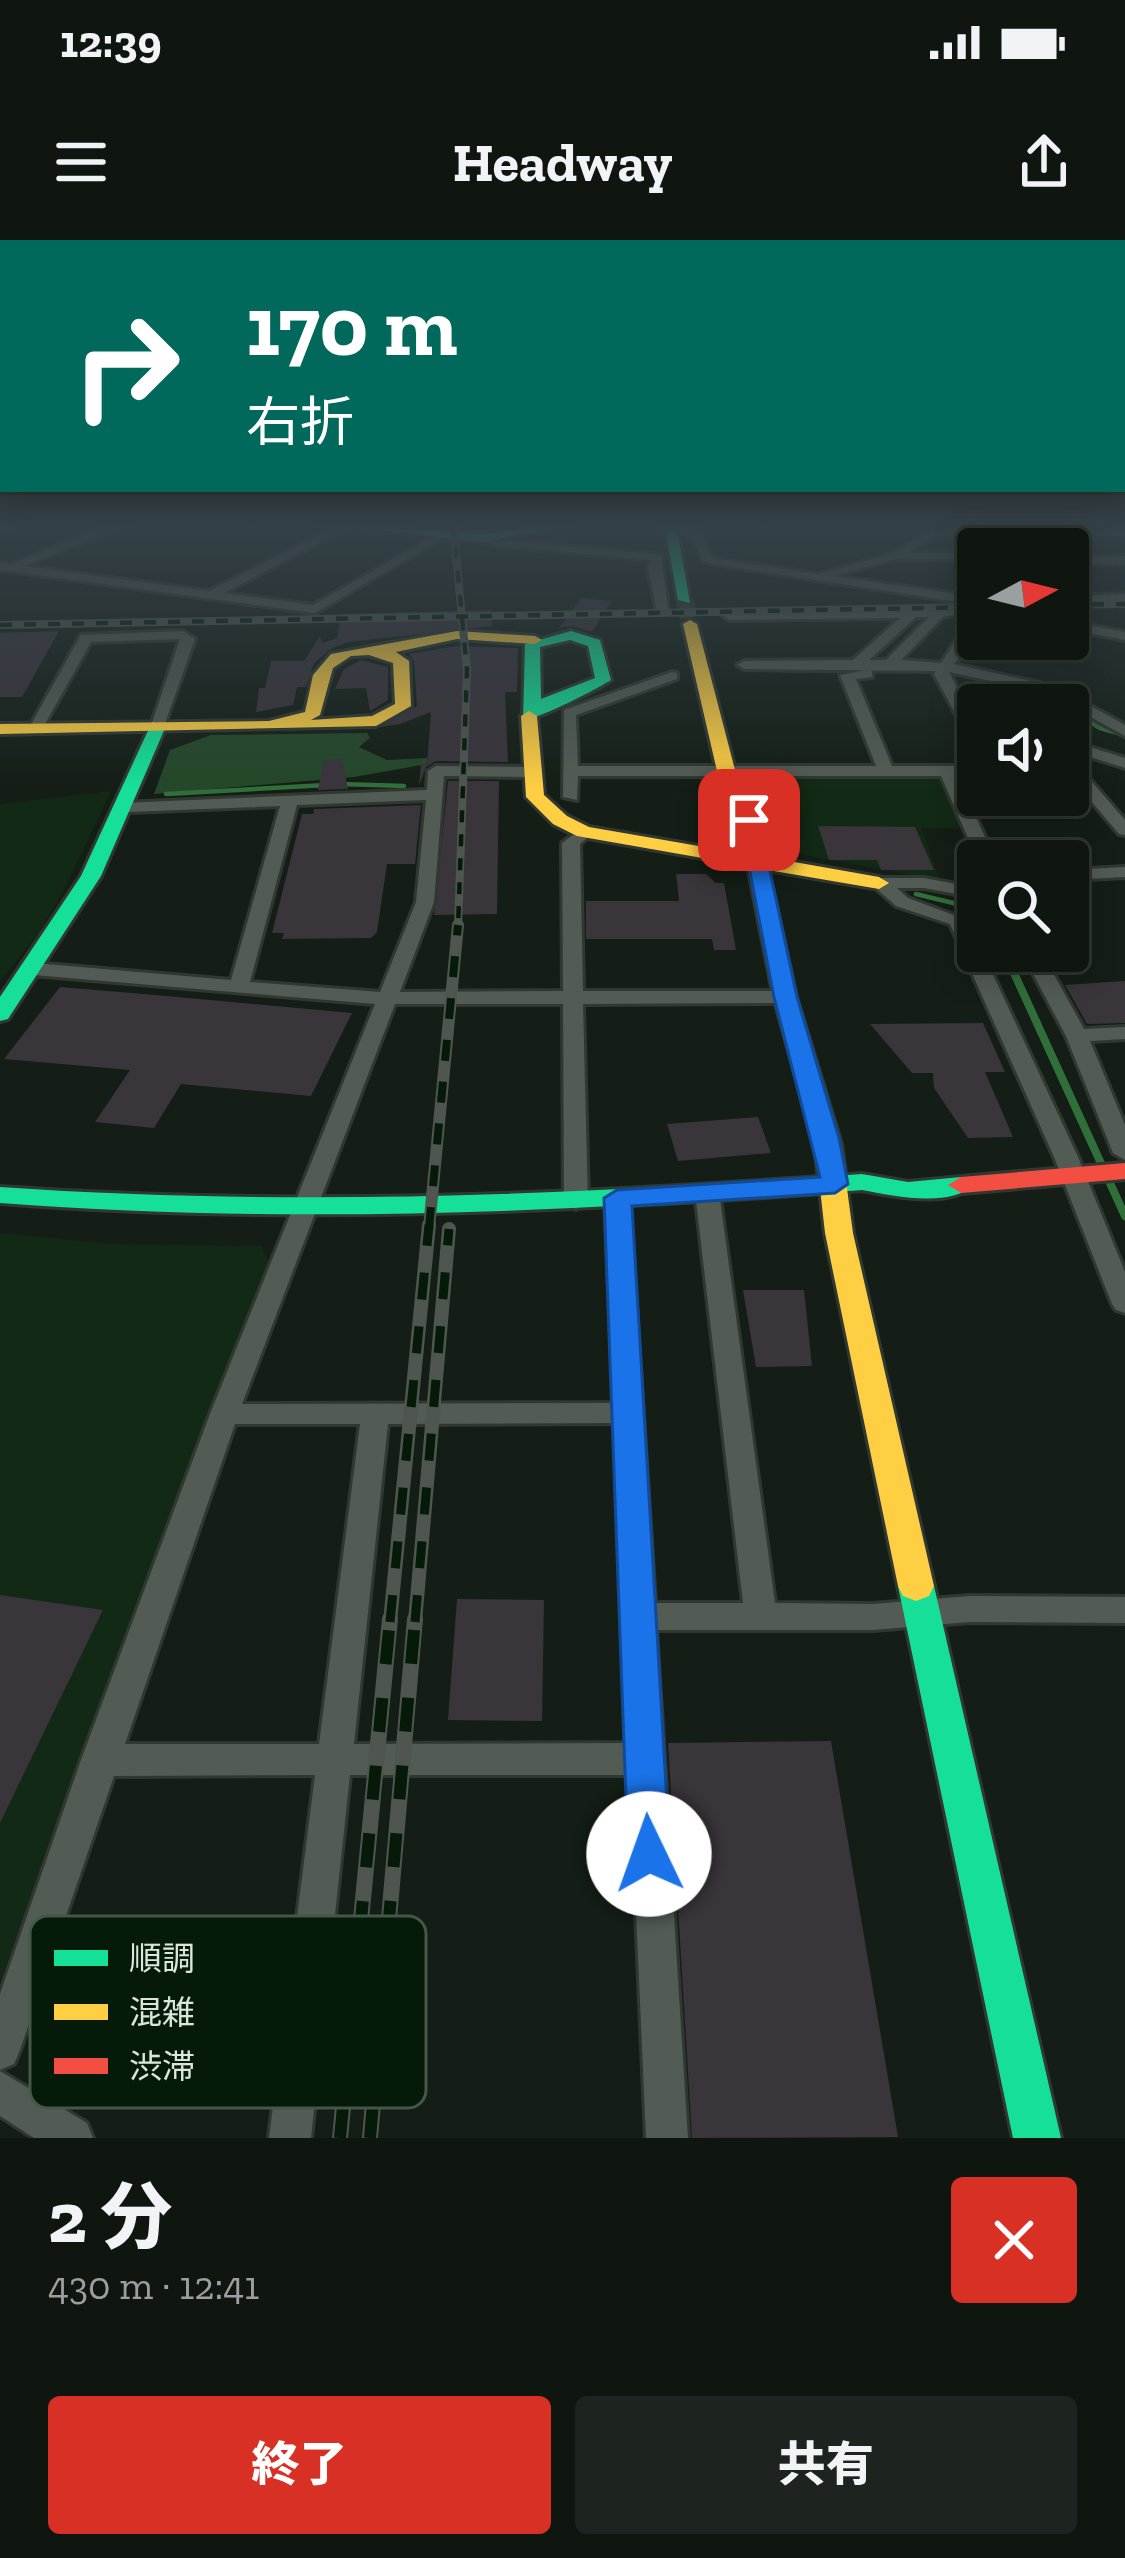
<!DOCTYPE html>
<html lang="ja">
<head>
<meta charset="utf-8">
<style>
	:root { --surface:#0f1610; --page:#1d231e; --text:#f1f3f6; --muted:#9b9f9f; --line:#2f3530; --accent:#d93025 }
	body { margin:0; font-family:"Zilla Slab","Noto Sans JP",serif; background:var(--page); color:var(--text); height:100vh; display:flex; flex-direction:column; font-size:45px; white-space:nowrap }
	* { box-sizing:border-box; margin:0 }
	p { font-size:39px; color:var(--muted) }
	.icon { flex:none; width:66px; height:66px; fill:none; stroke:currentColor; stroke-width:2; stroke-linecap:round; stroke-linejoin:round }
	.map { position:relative; height:1898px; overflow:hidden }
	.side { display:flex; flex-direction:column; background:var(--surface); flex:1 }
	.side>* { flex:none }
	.banner { position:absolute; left:0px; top:0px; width:1125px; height:252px; box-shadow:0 6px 30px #0003,0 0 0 3px var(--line); background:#00695c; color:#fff; overflow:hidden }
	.needle { width:78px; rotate:83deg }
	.tools { position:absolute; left:957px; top:288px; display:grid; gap:24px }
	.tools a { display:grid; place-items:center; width:132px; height:132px; border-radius:12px; background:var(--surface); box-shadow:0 6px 30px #0003,0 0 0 3px var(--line); font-size:60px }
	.pin { position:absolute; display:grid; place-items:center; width:102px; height:102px; color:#fff; margin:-51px; border-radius:24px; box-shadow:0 6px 18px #0006 }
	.me { position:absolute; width:132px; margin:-66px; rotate:357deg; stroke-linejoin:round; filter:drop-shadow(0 0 9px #0008) }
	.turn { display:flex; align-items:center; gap:42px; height:252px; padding:0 48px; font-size:54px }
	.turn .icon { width:156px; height:156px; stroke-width:2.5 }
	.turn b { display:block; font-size:84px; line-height:102px }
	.round { display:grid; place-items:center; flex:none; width:126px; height:126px; border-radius:12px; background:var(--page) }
	.head { display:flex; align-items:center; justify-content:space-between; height:204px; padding:0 48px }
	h1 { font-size:72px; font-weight:800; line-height:90px }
	.cta { display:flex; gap:24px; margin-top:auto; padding:24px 48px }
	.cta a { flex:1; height:138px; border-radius:12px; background:var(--accent); color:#fff; font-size:48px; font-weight:800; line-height:138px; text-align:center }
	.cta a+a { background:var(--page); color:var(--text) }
	.status { display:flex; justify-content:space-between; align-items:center; height:84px; padding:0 60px; background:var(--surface); direction:ltr }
	.status svg { height:33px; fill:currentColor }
	header { display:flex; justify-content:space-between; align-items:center; height:156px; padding:0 48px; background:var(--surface); font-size:54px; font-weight:800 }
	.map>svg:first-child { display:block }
	.built { fill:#122a15 }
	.green { fill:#244829 }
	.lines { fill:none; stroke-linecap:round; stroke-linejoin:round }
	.stream-far1 { stroke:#316f3a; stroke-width:4.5 }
	.stream { stroke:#316f3a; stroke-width:8 }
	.building { fill:#3a343b }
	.secondary-tunnel { stroke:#323c33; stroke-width:18; stroke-dasharray:18 9; stroke-linecap:butt }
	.street-casing { stroke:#303831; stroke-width:6 }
	.fast-casing { stroke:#303831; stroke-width:6 }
	.slow-casing { stroke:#303831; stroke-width:6 }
	.jam-casing { stroke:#303831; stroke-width:6 }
	.street { fill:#535c54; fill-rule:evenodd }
	.fast { fill:#16e098; fill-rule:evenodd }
	.slow { fill:#ffcf43; fill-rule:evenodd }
	.jam { fill:#f24e42; fill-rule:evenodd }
	.rail-far3-casing { stroke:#4e564f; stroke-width:8 }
	.rail-far2-casing { stroke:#4e564f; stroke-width:12 }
	.rail-far1-casing { stroke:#4e564f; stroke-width:14 }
	.rail-casing { stroke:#4e564f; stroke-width:16 }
	.rail-far3 { stroke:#061a09; stroke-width:4.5; stroke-dasharray:12; stroke-linecap:butt }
	.rail-far2 { stroke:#061a09; stroke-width:8; stroke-dasharray:21; stroke-linecap:butt }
	.rail-far1 { stroke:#061a09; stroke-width:9; stroke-dasharray:27; stroke-linecap:butt }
	.rail { stroke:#061a09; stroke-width:12; stroke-dasharray:34; stroke-linecap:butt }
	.route { fill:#1a73e8; stroke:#114b97; stroke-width:3 }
	.key { fill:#061a09; stroke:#455747; stroke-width:3 }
	.key-label { font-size:33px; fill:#d9e6d9 }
</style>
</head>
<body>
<div class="status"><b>12:39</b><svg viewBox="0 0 49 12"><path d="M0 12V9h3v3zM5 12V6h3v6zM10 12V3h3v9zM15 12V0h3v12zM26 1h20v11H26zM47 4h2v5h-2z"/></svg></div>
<header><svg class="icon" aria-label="menu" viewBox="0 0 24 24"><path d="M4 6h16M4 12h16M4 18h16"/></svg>Headway<svg class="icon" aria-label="share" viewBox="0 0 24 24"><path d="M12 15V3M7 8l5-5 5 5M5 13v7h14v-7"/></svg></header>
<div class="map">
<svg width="1125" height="1898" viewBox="0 0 1125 1898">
	<rect width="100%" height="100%" fill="#141e16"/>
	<!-- built -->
	<path class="built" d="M765 535 939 536 964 588H921L940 640 792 613 782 604Z
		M111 551 64 650 39 693 0 741V564Z
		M0 993 111 1004 261 1006 269 1021 0 1741Z"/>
	<!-- green -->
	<path class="green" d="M367 493 370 498 359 507 387 520 427 518V524L354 537 154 554 170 510 211 495Z"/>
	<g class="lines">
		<!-- stream-far1 -->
		<path class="stream-far1" d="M779 430H849
			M989 440 1061 465
			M1068 469 1100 488 1125 495
			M341 544 404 546
			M166 554 326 545
			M916 654 978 669"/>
		<!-- stream -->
		<path class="stream" d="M1004 711 1125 976"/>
	</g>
	<!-- building -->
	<path class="building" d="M581 358 612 361 592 392 572 386 559 388Z
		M491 370 492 386 349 402 332 408 314 423 306 447H297L293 465 256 472 259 448H265L271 421H304L320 396 322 403 337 398 341 374Z
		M59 391 22 457H0V393Z
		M457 406 518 408 517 452H505L508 522 436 521 426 527 419 546 421 524H427L431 472 400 484 380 487 417 466 414 421 409 414Z
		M361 420 388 427V460L370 471 366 448 335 449 344 429Z
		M342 519 348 549 318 550 324 520Z
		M448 541H499L497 674 434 675Z
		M421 565 415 624H387L377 692 371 698 282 699 284 693H272L302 574H313L314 569Z
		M818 586 915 587 934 630H881L877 620H829Z
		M676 634H706L716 643H724L736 710H714L712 699H586V661H679Z
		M1125 741V783L1087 784 1065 745Z
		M60 747 167 756 352 773 311 856 181 844 154 888 95 882 130 830 4 819Z
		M983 783 1005 832H985L1013 897 968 898 934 848 933 833H912L870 784Z
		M758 877 771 913 678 921 667 884Z
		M743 1050H804L812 1126 756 1127Z
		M0 1355 103 1370 0 1583Z
		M457 1359 544 1360 542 1481 448 1480Z
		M831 1501 898 1897 692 1898 668 1503Z"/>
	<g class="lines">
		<!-- secondary-tunnel -->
		<path class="secondary-tunnel" d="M685 360 690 384"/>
		<!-- street casing -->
		<g class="street-casing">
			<path id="street" d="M116 283H130L25 326 209 351 342 283H350V287L224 353 313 365 437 294 447 296 315 373 0 330V322L10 324Z
				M667 287 699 289 712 317 718 319 818 334 890 314 934 289 1125 290V296L936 295 908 313H978V319H896L833 336 978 357V365L712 324 703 321 691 294 667 291Z
				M482 295 499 300 661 315 668 368 662 372 656 368 648 328 650 320 498 306 478 300Z
				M1068 316H1125V324H1068Z
				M1125 354V362L1068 364V356Z
				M913 369H958L964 373 943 377 901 420 941 423 956 400 978 385V396L954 424 1057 447 1125 485V496L1047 453 949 432 978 489V508L973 506 934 434 936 431 744 429 737 425 744 421 853 420 900 378 729 380 723 376 729 372ZM916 377H929L886 420H869Z
				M1068 381 1125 392V400L1068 389Z
				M183 391 195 399 163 489 151 486 180 399 91 402 41 491 29 488 81 395Z
				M867 430 872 431V437L856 439 892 526H978V536H957L996 621H978L941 536H578L577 560 563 557 564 470 672 432 677 433V439L576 475 578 526H876L840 435Z
				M1068 500 1125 518V528L1068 510Z
				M436 526 530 527 538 532 530 537 444 536 434 662 400 752 563 751 562 603 584 587 593 592 580 604 583 751H785L795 757 785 763 583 764 588 961 576 969 564 961 563 764H395L242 1164 614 1163 605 958 608 953H626L629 958 655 1363H743L695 952 707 945 719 952 775 1363 873 1364 969 1356 1125 1357V1383L969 1382 873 1390H656L688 1898H646L630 1535H350L311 1898H269L315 1535 114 1536 20 1810 14 1824 0 1830V1754L81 1520 210 1174 375 764 34 735 24 729 34 723 231 740 280 566 128 572 122 571V563L427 550 428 531ZM426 560 416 662 380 752 250 742 297 565ZM615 1183 629 1503 354 1504 388 1184ZM235 1184H360L319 1504H125Z
				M1068 528H1080L1125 580V595L1119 594 1068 534Z
				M1125 627V637L1068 640V630Z
				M924 638 978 648V658L924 648H897L908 658 967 680 978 711H982L1078 917 1125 1032V1073L1116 1070 1112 1064 1054 917 950 684 896 666 870 643 879 638Z
				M1021 711H1041L1084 789 1125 787V799L1090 801 1125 885V920L1113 913 1066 796Z
				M0 1831 87 1883 93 1898H34L0 1876Z"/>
		</g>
		<!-- fast casing -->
		<g class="fast-casing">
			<path id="fast" d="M315 283 482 294 578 283 482 302Z
				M664 283H676L690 363 678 360Z
				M571 391 600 400 611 440C597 449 537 480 523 480L525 404ZM570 400 588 406 595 438 541 459 540 407Z
				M152 482 166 486 101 636 8 779 0 781V757L81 636Z
				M862 934 908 942 961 937 974 945C949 968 894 956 862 950 574 972 288 985 0 963V947C288 967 574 955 862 934Z
				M916 1331 929 1336 934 1346 1061 1898H1013L898 1346 903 1336Z"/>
		</g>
		<!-- slow casing -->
		<g class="slow-casing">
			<path id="slow" d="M690 380 697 384 735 530 750 547 766 617 879 637 889 643 879 649 768 630 796 757 841 904 853 993 934 1346 929 1356 916 1361 903 1356 898 1346 825 993 815 904 774 757 748 626 577 596 553 584 526 557 521 476 529 471 537 476 544 555 567 576 589 587 745 614 732 548 717 531 683 384Z
				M457 391 535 396 542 400 535 404 457 399 396 412 409 421 411 466 376 486 0 494V484L269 481 305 472 313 435 331 414ZM369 415 393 423 395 464 372 476 311 480 320 475 333 428 351 416Z"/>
		</g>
		<!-- jam casing -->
		<g class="jam-casing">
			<path id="jam" d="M1125 923V939L961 953 948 945 961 937Z"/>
		</g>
		<!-- street -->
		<use href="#street" class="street"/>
		<!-- fast -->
		<use href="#fast" class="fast"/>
		<!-- slow -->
		<use href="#slow" class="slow"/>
		<!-- jam -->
		<use href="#jam" class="jam"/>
		<!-- rail-far3 casing -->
		<g class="rail-far3-casing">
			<path id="rail-far3" d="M453 283 467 430 458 688
				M1068 365 1125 364
				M0 385 978 367"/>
		</g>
		<!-- rail-far2 casing -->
		<g class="rail-far2-casing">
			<path id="rail-far2" d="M429 988 458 685"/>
		</g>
		<!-- rail-far1 casing -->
		<g class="rail-far1-casing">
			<path id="rail-far1" d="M390 1382 429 985
				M415 1382 449 989"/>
		</g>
		<!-- rail casing -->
		<g class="rail-casing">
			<path id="rail" d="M340 1898 390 1379
				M370 1898 415 1379"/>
		</g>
		<!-- rail-far3 -->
		<use href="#rail-far3" class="rail-far3"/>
		<!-- rail-far2 -->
		<use href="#rail-far2" class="rail-far2"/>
		<!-- rail-far1 -->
		<use href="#rail-far1" class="rail-far1"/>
		<!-- rail -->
		<use href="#rail" class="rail"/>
	</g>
	<!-- sky -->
	<linearGradient id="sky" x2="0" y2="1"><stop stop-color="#0b100c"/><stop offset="0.52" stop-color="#344147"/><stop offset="1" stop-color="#344147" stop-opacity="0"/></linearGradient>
	<rect width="1125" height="549" fill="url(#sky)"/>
	<!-- route -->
	<path class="route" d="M749 574 759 580 797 757 839 898 848 944 835 953 632 966 670 1614 664 1628 649 1634 634 1628 628 1614 604 958 617 950 820 937 774 757 740 580Z"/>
	<!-- legend -->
	<rect x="30" y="1676" width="396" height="192" rx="18" class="key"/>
	<rect x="54" y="1710" width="54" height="16" fill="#16e098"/>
	<rect x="54" y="1764" width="54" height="16" fill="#ffcf43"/>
	<rect x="54" y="1818" width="54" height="16" fill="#f24e42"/>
	<g class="key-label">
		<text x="129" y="1730">順調</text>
		<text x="129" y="1784">混雑</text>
		<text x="129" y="1838">渋滞</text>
	</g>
</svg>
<div class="tools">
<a><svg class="needle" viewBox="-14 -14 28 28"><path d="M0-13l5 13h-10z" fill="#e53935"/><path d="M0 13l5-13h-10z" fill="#9b9f9f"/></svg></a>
<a><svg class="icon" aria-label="sound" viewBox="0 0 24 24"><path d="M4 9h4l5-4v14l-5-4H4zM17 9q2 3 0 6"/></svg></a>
<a><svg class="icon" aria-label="search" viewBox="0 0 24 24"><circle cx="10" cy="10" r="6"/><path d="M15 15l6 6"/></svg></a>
</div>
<div class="pin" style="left:749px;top:580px;background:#d93025"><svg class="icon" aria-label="arrive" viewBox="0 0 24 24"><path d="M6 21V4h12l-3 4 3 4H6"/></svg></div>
<svg class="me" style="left:649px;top:1614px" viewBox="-20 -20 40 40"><circle r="19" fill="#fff"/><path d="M0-13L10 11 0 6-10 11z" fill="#1a73e8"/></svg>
<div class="banner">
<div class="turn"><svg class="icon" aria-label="right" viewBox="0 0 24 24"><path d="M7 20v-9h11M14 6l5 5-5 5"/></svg><div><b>170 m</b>右折</div></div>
</div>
</div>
<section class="side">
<div class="head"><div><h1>2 分</h1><p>430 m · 12:41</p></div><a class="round" style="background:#d93025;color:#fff"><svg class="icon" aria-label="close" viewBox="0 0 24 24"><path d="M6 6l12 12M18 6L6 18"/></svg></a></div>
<div class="cta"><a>終了</a><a>共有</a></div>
</section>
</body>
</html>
